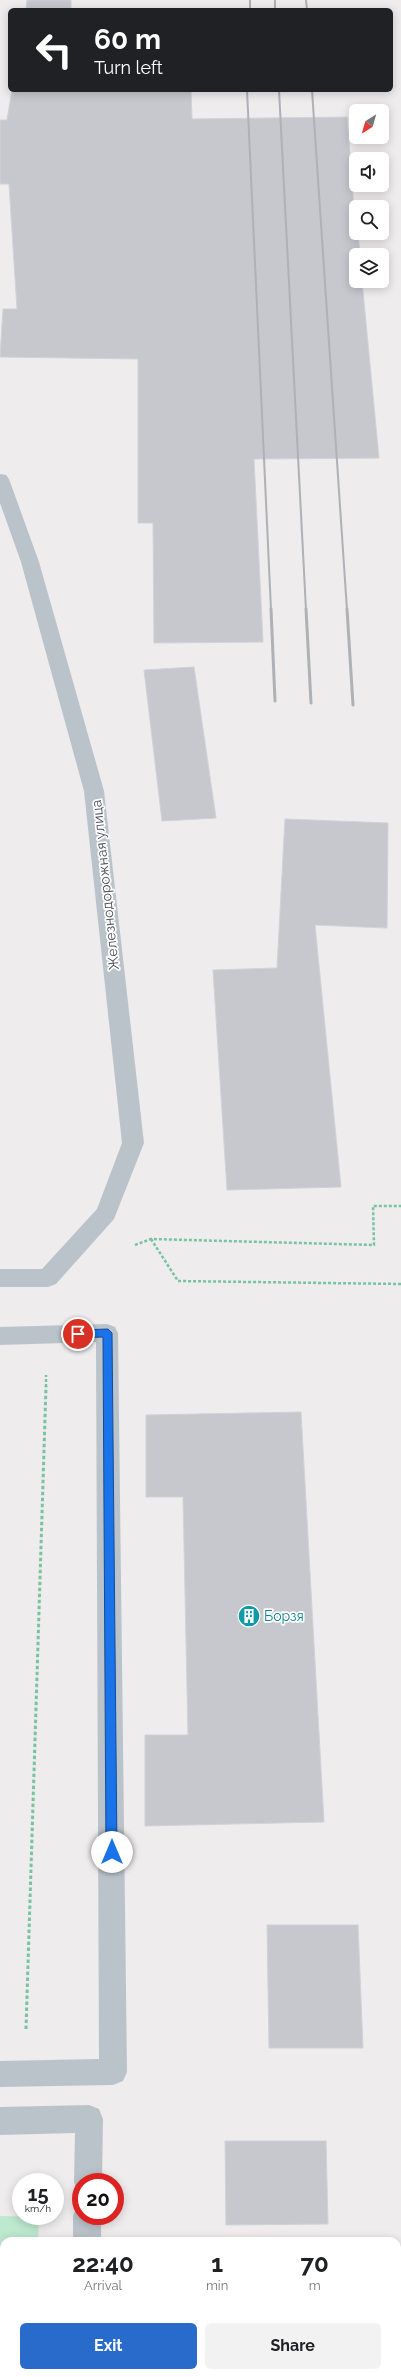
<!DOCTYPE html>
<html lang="en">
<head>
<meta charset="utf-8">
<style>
	:root { --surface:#fff; --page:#f2f2f2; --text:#202124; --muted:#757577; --accent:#296bcb }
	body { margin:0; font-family:Raleway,sans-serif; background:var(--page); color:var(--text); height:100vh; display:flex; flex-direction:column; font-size:15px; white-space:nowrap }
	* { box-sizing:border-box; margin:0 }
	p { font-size:13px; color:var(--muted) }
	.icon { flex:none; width:22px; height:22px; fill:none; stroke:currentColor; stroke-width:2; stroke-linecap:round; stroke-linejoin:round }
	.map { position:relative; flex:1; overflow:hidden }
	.panel { position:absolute; left:0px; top:2237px; width:401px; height:140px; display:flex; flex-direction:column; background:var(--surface); border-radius:12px 12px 0 0; box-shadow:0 2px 10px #0003 }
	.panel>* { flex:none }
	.top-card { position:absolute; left:8px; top:8px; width:385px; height:84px; border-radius:6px; box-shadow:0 2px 10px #0003; background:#202124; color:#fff; overflow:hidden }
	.needle { width:26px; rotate:217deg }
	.tools { position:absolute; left:349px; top:104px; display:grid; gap:8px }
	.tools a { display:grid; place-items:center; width:40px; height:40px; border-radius:6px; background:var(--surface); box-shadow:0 2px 10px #0003; font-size:20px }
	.speed { position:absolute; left:12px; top:2173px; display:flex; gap:8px; font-size:20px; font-weight:700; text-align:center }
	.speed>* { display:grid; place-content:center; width:52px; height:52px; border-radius:50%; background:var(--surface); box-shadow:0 2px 10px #0003; line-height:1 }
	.speed small { font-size:10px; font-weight:400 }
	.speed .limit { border:6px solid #d22; background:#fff; color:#111 }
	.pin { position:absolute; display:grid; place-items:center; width:34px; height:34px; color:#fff; margin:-17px; border:2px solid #fff; border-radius:50%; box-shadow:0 1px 4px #0007 }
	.me { position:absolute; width:44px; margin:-22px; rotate:0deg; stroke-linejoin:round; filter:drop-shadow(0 0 3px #0008) }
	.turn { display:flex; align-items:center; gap:14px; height:84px; padding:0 20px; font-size:18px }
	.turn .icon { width:52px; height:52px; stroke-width:2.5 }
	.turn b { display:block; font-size:28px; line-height:34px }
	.eta { display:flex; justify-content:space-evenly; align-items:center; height:68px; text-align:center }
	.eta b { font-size:24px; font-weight:700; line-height:28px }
	.cta { display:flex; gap:8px; margin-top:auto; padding:8px 20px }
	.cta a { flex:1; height:46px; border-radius:6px; background:var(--accent); color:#fff; font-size:16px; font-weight:700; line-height:46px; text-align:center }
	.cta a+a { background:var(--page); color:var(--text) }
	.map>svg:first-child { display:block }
	.green { fill:#bde9cf }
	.building { fill:#c7c8ce; stroke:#d0d2d7 }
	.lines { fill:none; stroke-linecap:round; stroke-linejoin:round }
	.path-far1 { stroke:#78c4a1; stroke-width:2.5; stroke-dasharray:3 2; stroke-linecap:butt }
	.path { stroke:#78c4a1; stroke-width:3; stroke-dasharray:3.5 2.5; stroke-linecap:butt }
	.lane { fill:#bbc3ca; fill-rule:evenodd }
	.street { fill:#bbc3ca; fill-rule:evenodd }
	.rail-far1 { stroke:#aeb1b6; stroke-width:2 }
	.rail { stroke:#aeb1b6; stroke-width:3 }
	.route { fill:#1a73e8; stroke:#114b97 }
	.labels { text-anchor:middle; stroke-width:3.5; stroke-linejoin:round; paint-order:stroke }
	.street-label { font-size:14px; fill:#464e57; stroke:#fff }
	.culture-label { font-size:14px; fill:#0d838f; stroke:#fff; text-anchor:start }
</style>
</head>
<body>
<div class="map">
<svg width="401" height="2377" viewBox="0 0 401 2377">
	<rect width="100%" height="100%" fill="#eeecec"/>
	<!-- green -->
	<path class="green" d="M0 2216 39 2217 38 2241H4V2373H35V2377H0Z"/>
	<!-- building -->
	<path class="building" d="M27 0H71V10H26Z
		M12 90H191L192 119 347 117 356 233H358L360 255H356V281H362L379 458 254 459 263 642 154 643 153 523H138V359L0 357 3 309H17L9 184H0V120H7Z
		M194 667 216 818 162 821 144 670Z
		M285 819 388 823 387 928 315 925 341 1187 227 1190 213 970 277 968Z
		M301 1412 324 1822 145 1826V1735H188L183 1497H146V1415Z
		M267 1925H358L363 2048H269Z
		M225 2141H326L328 2224 226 2225Z"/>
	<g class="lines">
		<!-- path-far1 -->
		<path class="path-far1" d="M151 1239 178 1281 401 1284
			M135 1245 151 1239 374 1245 373 1206H401
			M46 1387V1375"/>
		<!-- path -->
		<path class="path" d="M26 2029 46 1386"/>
		<!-- lane -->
		<path class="lane" d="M107 1324 115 1327 118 1333 127 2072 123 2081 113 2085 0 2087V2061L99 2059 96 1342 0 1345V1327Z"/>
		<!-- street -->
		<path class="street" d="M0 474 6 475 9 479 39 562 104 791 144 1143 114 1219 56 1284 48 1287H0V1269H42L97 1209 122 1143 84 791 21 562 0 503Z
			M89 2105 99 2109 103 2119 102 2182H81V2193L78 2192 74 2182 75 2133 0 2135V2107Z
			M81 2204V2216H101V2241H73V2216L77 2206Z
			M69 2373H99V2377H69Z"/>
		<!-- rail-far1 -->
		<path class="rail-far1" d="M250 0V10
			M275 0V10
			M306 0 307 10
			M247 90 271 610
			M279 90 306 610
			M312 90 347 610"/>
		<!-- rail -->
		<path class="rail" d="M271 609 275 701
			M306 609 311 703
			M347 609 353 705"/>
	</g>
	<!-- route -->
	<path class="route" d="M108 1329 112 1333 117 1852 112 1857 106 1852 103 1337 78 1338 73 1334 78 1330Z"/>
	<!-- icons -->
	<defs>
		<g id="building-disc" transform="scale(1.15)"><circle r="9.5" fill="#0f9aa8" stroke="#fff"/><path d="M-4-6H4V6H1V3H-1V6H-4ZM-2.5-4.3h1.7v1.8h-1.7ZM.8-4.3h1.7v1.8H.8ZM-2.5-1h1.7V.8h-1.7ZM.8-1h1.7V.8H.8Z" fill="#fff"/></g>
	</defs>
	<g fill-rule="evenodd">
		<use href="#building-disc" x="249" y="1616"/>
	</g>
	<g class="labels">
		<!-- street labels -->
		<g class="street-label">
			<text transform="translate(105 885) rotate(-96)" y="5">Железнодорожная улица</text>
		</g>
		<!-- culture labels -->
		<g class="culture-label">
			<text x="264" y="1621">Борзя</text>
		</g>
	</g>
</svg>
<div class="tools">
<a><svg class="needle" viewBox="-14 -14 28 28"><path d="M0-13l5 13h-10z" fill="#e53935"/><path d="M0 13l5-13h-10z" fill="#757577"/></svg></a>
<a><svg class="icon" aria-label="sound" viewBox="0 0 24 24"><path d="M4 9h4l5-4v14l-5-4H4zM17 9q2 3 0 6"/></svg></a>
<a><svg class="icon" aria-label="search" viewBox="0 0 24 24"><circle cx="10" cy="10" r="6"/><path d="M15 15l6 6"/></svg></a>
<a><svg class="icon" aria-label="layers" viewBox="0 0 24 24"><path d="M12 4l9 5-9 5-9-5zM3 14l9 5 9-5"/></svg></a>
</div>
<div class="speed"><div>15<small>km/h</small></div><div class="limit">20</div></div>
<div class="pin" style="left:78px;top:1334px;background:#d93025"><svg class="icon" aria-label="arrive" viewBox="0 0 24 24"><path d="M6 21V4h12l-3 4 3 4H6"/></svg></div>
<svg class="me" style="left:112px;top:1852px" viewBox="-20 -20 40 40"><circle r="19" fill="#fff"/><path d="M0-13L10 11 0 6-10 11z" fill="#1a73e8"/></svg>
<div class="top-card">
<div class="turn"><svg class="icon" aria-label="left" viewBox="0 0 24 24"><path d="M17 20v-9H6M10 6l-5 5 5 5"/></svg><div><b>60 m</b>Turn left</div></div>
</div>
<section class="panel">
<div class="eta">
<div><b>22:40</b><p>Arrival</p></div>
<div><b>1</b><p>min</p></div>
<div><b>70</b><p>m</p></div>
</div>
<div class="cta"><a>Exit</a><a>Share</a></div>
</section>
</div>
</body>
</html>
